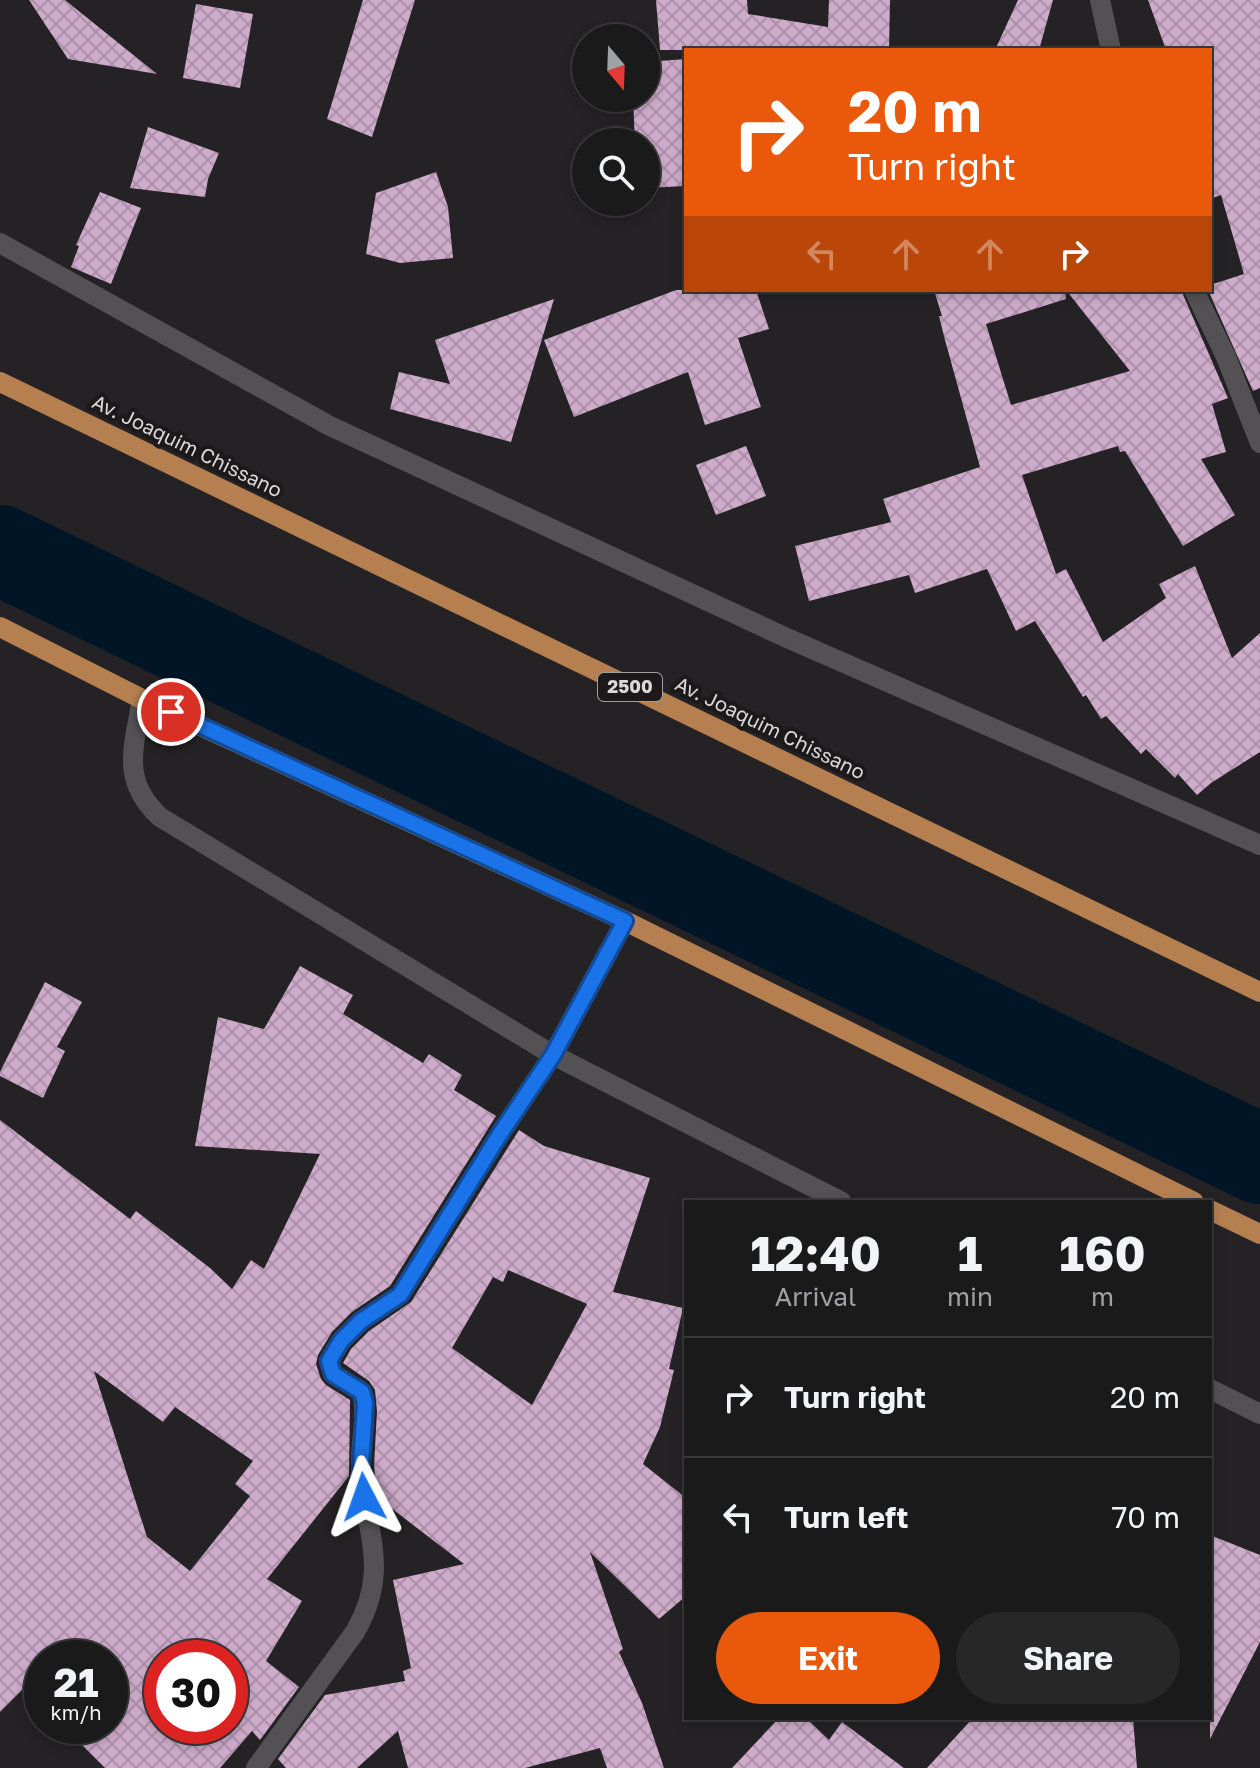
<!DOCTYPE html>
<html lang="en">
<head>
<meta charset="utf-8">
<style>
	:root { --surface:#1b1a1b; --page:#282728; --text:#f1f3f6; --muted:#a0a1a3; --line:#39383a; --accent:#ea580c }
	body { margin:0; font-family:"Golos Text",sans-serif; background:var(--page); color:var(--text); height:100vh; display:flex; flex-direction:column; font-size:30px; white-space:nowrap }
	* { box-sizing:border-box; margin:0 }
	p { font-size:26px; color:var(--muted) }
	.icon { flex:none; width:44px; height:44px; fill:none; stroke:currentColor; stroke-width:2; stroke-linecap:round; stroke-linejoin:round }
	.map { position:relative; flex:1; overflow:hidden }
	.panel { position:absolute; left:684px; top:1200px; width:528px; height:520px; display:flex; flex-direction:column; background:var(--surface); border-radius:0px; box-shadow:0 4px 12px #0003,0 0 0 2px var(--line) }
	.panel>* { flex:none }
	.top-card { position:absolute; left:684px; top:48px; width:528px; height:244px; border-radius:0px; box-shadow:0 4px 12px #0003,0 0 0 2px var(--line); background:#ea580c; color:#fff; overflow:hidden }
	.needle { width:52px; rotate:161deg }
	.fabs { position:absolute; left:572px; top:24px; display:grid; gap:16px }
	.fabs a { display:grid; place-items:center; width:88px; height:88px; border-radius:50%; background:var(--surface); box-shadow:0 4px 12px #0003,0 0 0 2px var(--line); font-size:40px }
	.speed { position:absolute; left:24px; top:1640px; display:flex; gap:16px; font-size:40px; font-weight:700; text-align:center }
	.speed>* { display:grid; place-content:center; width:104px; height:104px; border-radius:50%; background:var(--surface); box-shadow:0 4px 12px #0003,0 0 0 2px var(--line); line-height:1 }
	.speed small { font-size:20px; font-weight:400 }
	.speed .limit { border:12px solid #d22; background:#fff; color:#111 }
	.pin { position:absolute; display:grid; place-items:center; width:68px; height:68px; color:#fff; margin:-34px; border:4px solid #fff; border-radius:50%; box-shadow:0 2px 8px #0007 }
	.me { position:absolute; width:88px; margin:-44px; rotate:356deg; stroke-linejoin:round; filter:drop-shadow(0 0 6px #0008) }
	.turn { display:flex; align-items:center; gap:28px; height:168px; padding:0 32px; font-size:36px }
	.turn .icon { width:104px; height:104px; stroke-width:2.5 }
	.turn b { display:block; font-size:56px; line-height:68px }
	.lanes { display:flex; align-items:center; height:76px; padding:0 32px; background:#0003; justify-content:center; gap:40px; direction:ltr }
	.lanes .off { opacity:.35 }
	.eta { display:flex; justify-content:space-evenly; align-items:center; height:136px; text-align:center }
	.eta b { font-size:48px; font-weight:700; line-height:56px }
	.cta { display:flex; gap:16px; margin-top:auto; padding:16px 32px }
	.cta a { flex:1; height:92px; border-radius:48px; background:var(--accent); color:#fff; font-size:32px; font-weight:700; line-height:92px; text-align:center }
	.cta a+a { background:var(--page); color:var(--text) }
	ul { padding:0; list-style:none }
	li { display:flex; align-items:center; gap:24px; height:120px; padding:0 32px; border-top:2px solid var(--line) }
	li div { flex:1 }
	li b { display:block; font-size:30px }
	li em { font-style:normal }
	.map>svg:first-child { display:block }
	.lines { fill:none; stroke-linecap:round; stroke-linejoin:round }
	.river { stroke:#001626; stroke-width:90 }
	.building { fill:url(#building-cross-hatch); fill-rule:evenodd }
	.minor { stroke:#535153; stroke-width:20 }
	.primary { stroke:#b57f50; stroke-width:20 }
	.route-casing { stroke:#114b97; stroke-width:20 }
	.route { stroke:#1a73e8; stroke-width:14 }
	.labels { text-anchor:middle; stroke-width:8; stroke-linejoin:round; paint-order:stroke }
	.shield { fill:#1b191a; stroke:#a19fa0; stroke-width:2 }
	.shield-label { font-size:18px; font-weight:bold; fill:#dad9da }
	.street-label { font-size:20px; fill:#dad9da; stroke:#1b191a }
</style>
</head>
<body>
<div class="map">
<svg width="1260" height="1768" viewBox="0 0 1260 1768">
	<defs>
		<pattern id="building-cross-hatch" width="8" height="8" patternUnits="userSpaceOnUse" patternTransform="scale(2)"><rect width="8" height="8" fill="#ceabcb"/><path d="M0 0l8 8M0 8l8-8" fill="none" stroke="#ab90a8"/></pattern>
	</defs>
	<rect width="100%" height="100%" fill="#242224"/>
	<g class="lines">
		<!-- river -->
		<path class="river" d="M0 550 1260 1159"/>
	</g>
	<!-- building -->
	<path class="building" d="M29 0H65L157 74 68 59Z
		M363 0H415L372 137 327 119Z
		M656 0H747L748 14 828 27 829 0H890L889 50H660Z
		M1018 0H1053L1039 50H995Z
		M1148 0H1260V388L1253 391 1208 290 1210 285 1244 274 1221 195 1210 199V50H1166Z
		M196 4 253 14 240 88 183 78Z
		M686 59V186L646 188V142H635L633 98H646V62Z
		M148 127 219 153 208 179 205 197 130 188Z
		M436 172 448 207 453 258 400 263 366 254 376 193Z
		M100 192 141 208 111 284 71 267 79 246 76 245Z
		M676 290H756L769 329 738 338 761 407 705 425 688 372 574 417 544 340Z
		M934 290H1065L1066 299 986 324 1011 405 1130 371 1066 290H1181L1228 398 1212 404 1226 452 1201 459 1235 515 1183 546 1125 451 1120 452 1118 446 1022 475 1056 574 1066 569 1103 642 1166 598 1159 584 1195 566 1232 658 1260 633V752L1211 783 1197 795 1178 774 1175 778 1146 749 1141 754 1106 716 1101 719 1086 695 1083 697 1035 621 1016 631 987 569 915 593 909 575 809 601 795 546 891 522 883 499 980 467 945 340 939 316H942Z
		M554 299 511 442 390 409 399 372 450 384 435 340Z
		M746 446 766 496 716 515 696 465Z
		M300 966 353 995 343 1014 423 1063 429 1054 462 1075 454 1090 496 1116 390 1286 352 1312 332 1332 318 1355 316 1364 321 1379 326 1385 350 1400 349 1476 267 1579 302 1601 266 1661 299 1687 260 1740 252 1731 220 1768H105L63 1726H110V1658H42V1705L24 1688 0 1712V1120L130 1219 136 1211 210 1268 232 1289 251 1260 264 1269 320 1154 195 1146 218 1017 264 1029ZM94 1371 163 1422 175 1407 253 1461 235 1484 250 1496 190 1571 147 1537ZM162 1658H230V1726H162Z
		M45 982 82 1002 57 1047 65 1051 43 1098 0 1076V1072Z
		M519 1130 544 1146 650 1178 613 1292 683 1308 669 1369 674 1370 660 1427 643 1464 686 1498V1596L659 1619 590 1552 623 1649 619 1652 642 1703 664 1768H607L600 1748 525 1768H408L398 1731 357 1768H286L278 1759 325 1695 405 1681 403 1671 411 1668 393 1580 464 1564 378 1498 374 1466 377 1411 375 1390 369 1381 343 1363 351 1349 369 1331 411 1302ZM508 1270 587 1304 532 1405 452 1348 493 1277 503 1282Z
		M1210 1535 1260 1555V1642L1210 1739Z
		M779 1718H806L829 1740 842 1722 904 1768H732Z
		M973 1718H1133L1137 1768H927Z"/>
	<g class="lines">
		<!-- minor -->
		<path class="minor" d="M1100 0 1111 50
			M0 243 330 426 787 638 1260 845
			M1194 290 1226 357 1260 443
			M142 699C134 747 120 780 160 817L553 1055 842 1202
			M1210 1389 1260 1414
			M256 1768 355 1632C392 1568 364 1531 361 1467 360 1442 368 1416 362 1392L333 1374 329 1361 341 1341 361 1321 400 1295 500 1134 553 1055 625 921"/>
		<!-- primary -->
		<path class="primary" d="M0 382 1260 992
			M0 627 142 699 625 921 1194 1202
			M1210 1210 1260 1234"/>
	</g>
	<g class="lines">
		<!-- route casing -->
		<g class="route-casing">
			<path id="route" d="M171 712 625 921 553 1055 500 1134 400 1295 361 1321 341 1341 329 1361 333 1374 362 1392 365 1403 361 1466 364 1497"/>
		</g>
		<!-- route -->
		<use href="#route" class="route"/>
	</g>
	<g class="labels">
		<!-- shield labels -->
		<rect class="shield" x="598" y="673" width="64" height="28" rx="6"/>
		<g class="shield-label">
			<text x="630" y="693">2500</text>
		</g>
		<!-- street labels -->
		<g class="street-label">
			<text transform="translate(187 446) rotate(26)" y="7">Av. Joaquim Chissano</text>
			<text transform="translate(770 728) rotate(26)" y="7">Av. Joaquim Chissano</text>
		</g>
	</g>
</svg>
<div class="fabs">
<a><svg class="needle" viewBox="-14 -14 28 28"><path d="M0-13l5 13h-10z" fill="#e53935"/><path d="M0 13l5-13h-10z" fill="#a0a1a3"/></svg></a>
<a><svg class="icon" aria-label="search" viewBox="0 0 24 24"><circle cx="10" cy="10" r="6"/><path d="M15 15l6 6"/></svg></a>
</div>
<div class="speed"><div>21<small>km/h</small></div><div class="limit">30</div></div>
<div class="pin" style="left:171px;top:712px;background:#d93025"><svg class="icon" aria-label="arrive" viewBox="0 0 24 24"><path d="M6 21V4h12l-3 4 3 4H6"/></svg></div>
<svg class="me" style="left:364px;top:1497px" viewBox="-20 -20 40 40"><path d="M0-17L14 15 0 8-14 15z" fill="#1a73e8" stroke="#fff" stroke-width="4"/></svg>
<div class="top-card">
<div class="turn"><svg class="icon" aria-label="right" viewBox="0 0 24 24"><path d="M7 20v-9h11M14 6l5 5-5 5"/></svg><div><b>20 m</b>Turn right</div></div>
<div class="lanes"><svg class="icon off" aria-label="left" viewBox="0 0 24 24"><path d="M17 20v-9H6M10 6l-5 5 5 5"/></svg><svg class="icon off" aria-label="ahead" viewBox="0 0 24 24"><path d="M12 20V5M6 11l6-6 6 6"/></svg><svg class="icon off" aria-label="ahead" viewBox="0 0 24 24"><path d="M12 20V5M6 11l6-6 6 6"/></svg><svg class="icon" aria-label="right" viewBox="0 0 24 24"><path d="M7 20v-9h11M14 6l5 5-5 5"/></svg></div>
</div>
<section class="panel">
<div class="eta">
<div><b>12:40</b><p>Arrival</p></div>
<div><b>1</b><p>min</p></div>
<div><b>160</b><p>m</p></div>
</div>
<ul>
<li><svg class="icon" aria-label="right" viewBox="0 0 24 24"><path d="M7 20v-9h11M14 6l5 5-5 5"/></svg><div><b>Turn right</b></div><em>20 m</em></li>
<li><svg class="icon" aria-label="left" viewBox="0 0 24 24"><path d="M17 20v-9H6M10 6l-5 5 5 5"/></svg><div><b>Turn left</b></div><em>70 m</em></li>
</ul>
<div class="cta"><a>Exit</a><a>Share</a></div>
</section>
</div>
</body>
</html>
